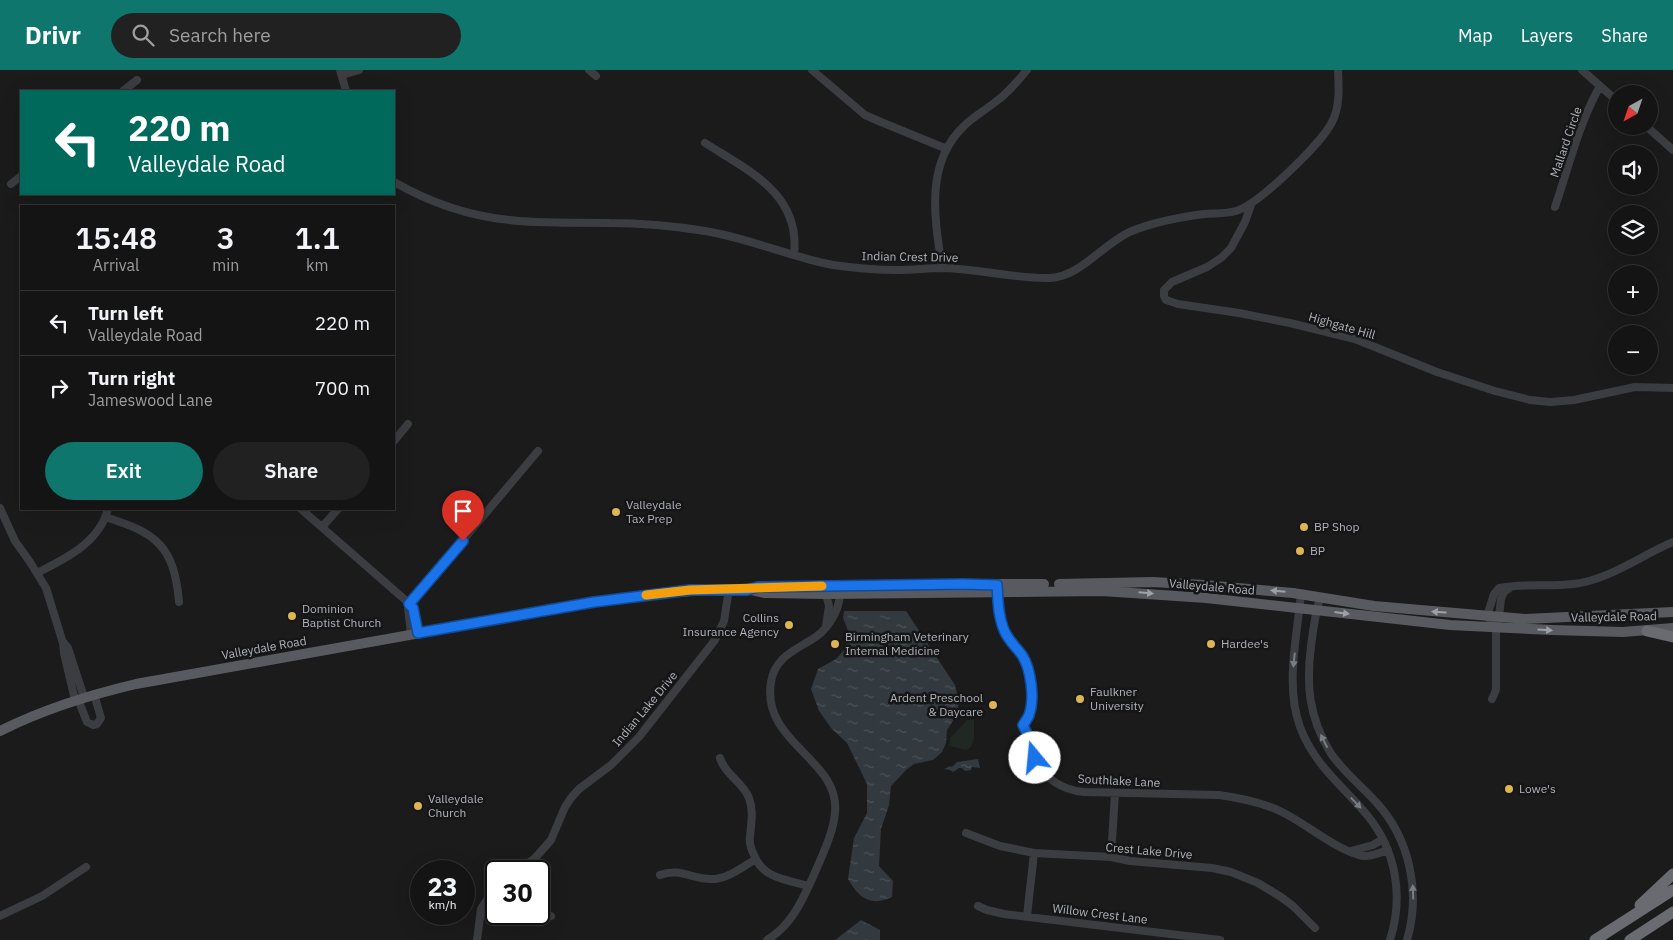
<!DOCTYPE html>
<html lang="en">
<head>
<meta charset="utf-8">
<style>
	:root { --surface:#141415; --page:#212122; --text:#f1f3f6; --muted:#9d9ea0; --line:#333334; --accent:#0f766e }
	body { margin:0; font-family:"IBM Plex Sans",sans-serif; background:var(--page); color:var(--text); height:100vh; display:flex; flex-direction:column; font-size:19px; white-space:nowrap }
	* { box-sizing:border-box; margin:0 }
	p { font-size:16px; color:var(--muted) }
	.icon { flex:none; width:28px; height:28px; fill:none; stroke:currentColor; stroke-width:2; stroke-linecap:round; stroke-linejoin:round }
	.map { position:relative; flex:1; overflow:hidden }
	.side { position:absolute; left:20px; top:135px; width:375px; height:305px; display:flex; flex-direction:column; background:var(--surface); border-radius:0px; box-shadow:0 5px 20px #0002,0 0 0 1px var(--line) }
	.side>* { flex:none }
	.hud { position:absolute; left:20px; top:20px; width:375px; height:105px; border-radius:0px; box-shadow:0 5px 20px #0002,0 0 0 1px var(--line); background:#00695c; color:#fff; overflow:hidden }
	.needle { width:32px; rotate:220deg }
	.controls { position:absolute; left:1608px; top:15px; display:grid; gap:10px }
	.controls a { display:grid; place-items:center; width:50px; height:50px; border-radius:50%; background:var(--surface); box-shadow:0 5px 20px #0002,0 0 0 1px var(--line); font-size:25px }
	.speed { position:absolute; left:410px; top:790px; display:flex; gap:10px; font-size:25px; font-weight:700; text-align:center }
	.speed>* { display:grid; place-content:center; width:65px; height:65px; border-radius:50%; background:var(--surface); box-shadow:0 5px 20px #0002,0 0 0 1px var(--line); line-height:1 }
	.speed small { font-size:12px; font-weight:400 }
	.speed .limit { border:2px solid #111; border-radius:8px; background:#fff; color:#111 }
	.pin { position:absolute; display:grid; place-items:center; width:42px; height:42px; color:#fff; margin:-51px -21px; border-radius:50% 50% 50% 0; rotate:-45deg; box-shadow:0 0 5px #0007 }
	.pin .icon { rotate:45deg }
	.me { position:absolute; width:55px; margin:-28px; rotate:343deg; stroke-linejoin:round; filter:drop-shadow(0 0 4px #0008) }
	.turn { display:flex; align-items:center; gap:18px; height:105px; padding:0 25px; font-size:22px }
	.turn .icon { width:65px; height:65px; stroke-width:2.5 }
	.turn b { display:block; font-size:35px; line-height:42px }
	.eta { display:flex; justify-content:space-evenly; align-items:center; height:85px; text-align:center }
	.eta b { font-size:30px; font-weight:600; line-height:35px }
	.action { display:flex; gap:10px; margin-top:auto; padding:10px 25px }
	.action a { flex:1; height:58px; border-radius:30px; background:var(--accent); color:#fff; font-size:20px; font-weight:600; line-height:58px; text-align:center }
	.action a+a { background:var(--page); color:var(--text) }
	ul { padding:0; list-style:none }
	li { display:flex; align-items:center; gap:15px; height:65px; padding:0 25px; border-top:1px solid var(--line) }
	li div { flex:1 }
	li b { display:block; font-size:19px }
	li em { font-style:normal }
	header { display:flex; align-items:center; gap:30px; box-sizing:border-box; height:70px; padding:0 25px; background:var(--accent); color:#fff }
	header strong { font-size:24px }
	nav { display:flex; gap:28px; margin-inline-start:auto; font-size:18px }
	.search { width:350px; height:45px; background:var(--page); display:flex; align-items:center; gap:12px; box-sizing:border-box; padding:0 18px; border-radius:28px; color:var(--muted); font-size:19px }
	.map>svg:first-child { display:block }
	.park { fill:#212722 }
	.water { fill:url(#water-ripples) }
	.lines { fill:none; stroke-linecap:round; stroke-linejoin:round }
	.minor { stroke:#3c3d41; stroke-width:8 }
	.major { stroke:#585a60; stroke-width:10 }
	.highway { stroke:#696b71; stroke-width:11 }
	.oneway { fill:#9ea0a8 }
	.oneway2 { fill:#7b7d84 }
	.route-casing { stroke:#114b97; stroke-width:12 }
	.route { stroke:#1a73e8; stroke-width:9 }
	.slow { stroke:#f59e0b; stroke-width:9 }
	.poi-dot { fill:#dcb653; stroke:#161617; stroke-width:2 }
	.labels { text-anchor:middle; stroke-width:5; stroke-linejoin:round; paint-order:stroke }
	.street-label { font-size:12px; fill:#afb2ba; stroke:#161617 }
	.poi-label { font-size:12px; fill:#afb2ba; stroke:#161617; text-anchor:start }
</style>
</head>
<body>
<header>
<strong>Drivr</strong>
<div class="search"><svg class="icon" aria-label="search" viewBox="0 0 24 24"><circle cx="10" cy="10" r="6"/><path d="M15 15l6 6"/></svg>Search here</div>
<nav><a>Map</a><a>Layers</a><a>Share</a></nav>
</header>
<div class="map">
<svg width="1673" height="870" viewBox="0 0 1673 870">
	<defs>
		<pattern id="water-ripples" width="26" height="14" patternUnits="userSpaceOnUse" patternTransform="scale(1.25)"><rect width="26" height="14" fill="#32393f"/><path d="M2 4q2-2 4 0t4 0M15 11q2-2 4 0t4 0" fill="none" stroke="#4d5359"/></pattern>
	</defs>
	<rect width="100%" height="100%" fill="#1b1b1c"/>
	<!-- park -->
	<path class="park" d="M967 650H974V669L971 677 966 680 949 676 951 667Z"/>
	<!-- water -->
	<path class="water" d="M844 541H906L955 615 959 632 956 646 947 660 946 673 942 682 933 690 914 694 906 700 891 716 889 735 881 759 879 796 893 811 892 827C870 837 859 828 848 809L854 768 867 743V714L847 673 831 658 819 641 811 619 818 599 836 589 845 579 849 563 843 548Z
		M978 689 980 698 972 697 971 700 965 701 962 698H959L953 702 950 700 944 699 950 696 952 697 957 692Z
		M861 850 880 860V870H835Z"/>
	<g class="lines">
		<!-- minor -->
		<path class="minor" d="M340 0 346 21
			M589 0 596 6
			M812 0 865 45 881 52 947 79
			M1582 0 1616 30
			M342 5 359 0
			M123 21 137 10
			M1646 56 1673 80
			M705 73C749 101 801 124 794 185
			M394 112C429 132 469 146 509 150 542 154 576 152 610 153 641 153 674 156 705 161 749 168 790 187 833 195 854 198 876 200 897 200 913 200 929 198 944 198 980 199 1015 209 1050 208 1082 206 1103 173 1132 161 1154 152 1181 147 1204 144 1215 143 1226 144 1236 141 1258 135 1322 73 1332 52 1340 37 1339 17 1338 0
			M11 114 21 106
			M1251 135 1245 152 1231 178 1221 188 1207 197 1172 212 1164 220V226L1166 230 1178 234 1239 243 1290 253 1355 269 1437 302 1495 321 1530 330 1550 332 1574 330 1635 317 1673 318
			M1555 137C1569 96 1579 53 1600 16
			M942 198C935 150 924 94 964 56 973 47 984 41 994 33 1007 24 1017 12 1027 0
			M394 371 408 354
			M0 438 15 471 30 492 46 518 63 573 64 583 75 630
			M301 439 411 535 418 563
			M105 447C157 463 174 476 179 532
			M322 457 338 439
			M37 503C66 488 99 473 108 439
			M997 518C998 532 998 547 1004 560 1008 569 1016 577 1022 585 1031 598 1035 629 1029 645 1028 648 1025 652 1023 655 1029 666 1031 677 1035 688 1043 708 1062 720 1084 722L1219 725C1241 728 1262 732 1282 742 1305 753 1339 782 1363 786 1371 787 1380 783 1388 780
			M1301 524C1297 566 1285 616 1300 657 1315 696 1341 714 1367 745 1396 780 1404 826 1390 870
			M1320 528C1315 544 1313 560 1311 576 1306 616 1309 647 1330 682 1342 701 1361 715 1376 732 1410 769 1421 822 1407 870
			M826 556 829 536 826 524 827 522
			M1496 557 1487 546 1494 524 1499 518C1523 513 1549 517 1573 514 1609 510 1640 486 1673 472
			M411 564 408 538 409 534 538 381
			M64 573 68 578 84 627
			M78 629 87 652 93 655 97 654 101 648 94 624
			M1492 629 1496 620V557L1499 547 1501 529 1504 522 1511 517
			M720 688C725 705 743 712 749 728 754 741 751 753 750 767 749 773 751 779 754 785 763 809 788 810 809 816
			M966 763 1000 776 1034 783 1111 787 1130 791 1212 798 1231 802 1258 813 1281 827 1293 836 1315 858
			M1351 781 1373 775 1383 769
			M1111 787 1115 723
			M516 801 534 789 544 778 551 770 565 737 571 728 579 719 611 695 639 667 715 570 724 551 729 519
			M660 805C680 797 693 810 713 809 728 809 743 796 755 790
			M978 836 987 840 1004 844 1220 870
			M525 844 548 847 551 846
			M0 846 42 826 86 797
			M1027 846 1034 783
			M477 870 481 839 496 816
			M767 870C791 856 802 831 813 807 821 788 834 762 835 742 840 689 761 673 771 612 775 588 793 581 811 570 827 561 839 542 840 524L837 521"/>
		<!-- major -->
		<path class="major" d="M1059 514 1153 512 1204 515 1293 523 1374 536 1525 549 1673 542
			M779 517 963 514H1044
			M0 661C44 639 89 625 136 614L594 532 664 523 707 520 747 519 765 523 826 524 1102 521 1206 528 1450 555 1552 560 1623 562 1673 558"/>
		<!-- highway -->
		<path class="highway" d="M1647 561 1673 567
			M1640 835 1673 804
			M1595 870 1673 820
			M1630 870 1673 842"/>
	</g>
	<!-- one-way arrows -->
	<defs><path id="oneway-solid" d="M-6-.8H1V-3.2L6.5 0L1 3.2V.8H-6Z" transform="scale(1.25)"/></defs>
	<g class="oneway">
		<use href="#oneway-solid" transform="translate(1278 521) rotate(-175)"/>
		<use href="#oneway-solid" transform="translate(1146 523) rotate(5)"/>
		<use href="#oneway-solid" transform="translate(1439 542) rotate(-176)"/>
		<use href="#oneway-solid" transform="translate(1342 543) rotate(7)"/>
		<use href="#oneway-solid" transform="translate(1545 560) rotate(3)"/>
	</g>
	<g class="oneway2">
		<use href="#oneway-solid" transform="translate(1294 590) rotate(96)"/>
		<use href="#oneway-solid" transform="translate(1324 671) rotate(-117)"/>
		<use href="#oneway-solid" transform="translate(1356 733) rotate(46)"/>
		<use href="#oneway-solid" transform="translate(1413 822) rotate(-92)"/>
	</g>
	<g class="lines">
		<!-- route casing -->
		<g class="route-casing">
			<path id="route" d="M463 471 409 534 413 538 418 563 594 532 690 520H747L758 517 963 514 997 515C998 530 998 546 1004 560 1008 570 1016 577 1022 585 1031 599 1035 629 1029 645 1028 648 1025 652 1023 655L1030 670 1035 688"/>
		</g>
		<!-- route -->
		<use href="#route" class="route"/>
		<!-- slow -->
		<path class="slow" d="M646 525 690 520 822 516"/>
	</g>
	<!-- markers -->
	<g class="poi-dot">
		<circle cx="616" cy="442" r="5"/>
		<circle cx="1304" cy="457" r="5"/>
		<circle cx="1300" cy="481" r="5"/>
		<circle cx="292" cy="546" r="5"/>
		<circle cx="789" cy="555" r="5"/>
		<circle cx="835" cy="574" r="5"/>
		<circle cx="1211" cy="574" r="5"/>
		<circle cx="1080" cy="629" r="5"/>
		<circle cx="993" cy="635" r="5"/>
		<circle cx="1509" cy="719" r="5"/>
		<circle cx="418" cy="736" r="5"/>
	</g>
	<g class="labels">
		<!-- street labels -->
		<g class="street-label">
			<text transform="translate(1566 72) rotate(-71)" y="4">Mallard Circle</text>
			<text transform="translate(910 187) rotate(1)" y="4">Indian Crest Drive</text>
			<text transform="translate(1342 256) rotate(16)" y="4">Highgate Hill</text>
			<text transform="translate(1212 517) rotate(5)" y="4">Valleydale Road</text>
			<text transform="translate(1614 547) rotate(-1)" y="4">Valleydale Road</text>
			<text transform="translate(264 578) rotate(-10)" y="4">Valleydale Road</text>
			<text transform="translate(645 639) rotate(-50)" y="4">Indian Lake Drive</text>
			<text transform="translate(1119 711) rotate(3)" y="4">Southlake Lane</text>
			<text transform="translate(1149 781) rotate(5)" y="4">Crest Lake Drive</text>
			<text transform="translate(1100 844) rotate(7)" y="4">Willow Crest Lane</text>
		</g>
		<!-- poi labels -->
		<g class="poi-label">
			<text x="626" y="439">Valleydale<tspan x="626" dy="14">Tax Prep</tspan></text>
			<text x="1314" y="461">BP Shop</text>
			<text x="1310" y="485">BP</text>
			<text x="302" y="543">Dominion<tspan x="302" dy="14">Baptist Church</tspan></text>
			<text x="779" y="552" text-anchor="end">Collins<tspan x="779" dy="14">Insurance Agency</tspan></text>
			<text x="845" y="571">Birmingham Veterinary<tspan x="845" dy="14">Internal Medicine</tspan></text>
			<text x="1221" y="578">Hardee's</text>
			<text x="1090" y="626">Faulkner<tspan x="1090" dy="14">University</tspan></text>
			<text x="983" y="632" text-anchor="end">Ardent Preschool<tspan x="983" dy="14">&amp; Daycare</tspan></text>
			<text x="1519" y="723">Lowe's</text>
			<text x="428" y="733">Valleydale<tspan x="428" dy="14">Church</tspan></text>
		</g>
	</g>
</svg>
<div class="controls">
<a><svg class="needle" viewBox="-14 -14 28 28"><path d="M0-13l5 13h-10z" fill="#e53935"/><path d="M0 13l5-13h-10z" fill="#9d9ea0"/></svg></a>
<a><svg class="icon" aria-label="sound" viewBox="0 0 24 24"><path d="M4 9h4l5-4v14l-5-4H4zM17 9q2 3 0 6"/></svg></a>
<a><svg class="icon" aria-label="layers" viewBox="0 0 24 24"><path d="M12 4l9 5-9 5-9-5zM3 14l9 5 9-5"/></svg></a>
<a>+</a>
<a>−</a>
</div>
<div class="speed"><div>23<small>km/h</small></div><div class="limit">30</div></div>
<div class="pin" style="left:463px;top:471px;background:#d93025"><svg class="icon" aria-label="arrive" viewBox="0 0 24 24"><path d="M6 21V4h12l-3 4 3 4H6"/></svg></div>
<svg class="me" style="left:1035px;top:688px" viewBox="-20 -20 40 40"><circle r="19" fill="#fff"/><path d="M0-13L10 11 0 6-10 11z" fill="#1a73e8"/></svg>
<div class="hud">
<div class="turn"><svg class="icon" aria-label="left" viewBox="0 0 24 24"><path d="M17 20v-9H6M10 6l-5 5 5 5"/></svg><div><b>220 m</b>Valleydale Road</div></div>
</div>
<section class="side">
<div class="eta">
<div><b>15:48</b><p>Arrival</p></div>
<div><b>3</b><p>min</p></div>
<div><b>1.1</b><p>km</p></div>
</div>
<ul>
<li><svg class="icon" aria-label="left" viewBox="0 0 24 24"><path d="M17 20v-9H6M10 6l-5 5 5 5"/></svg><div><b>Turn left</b><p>Valleydale Road</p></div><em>220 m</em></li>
<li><svg class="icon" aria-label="right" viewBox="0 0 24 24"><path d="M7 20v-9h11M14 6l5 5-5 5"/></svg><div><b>Turn right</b><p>Jameswood Lane</p></div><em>700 m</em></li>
</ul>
<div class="action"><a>Exit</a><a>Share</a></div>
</section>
</div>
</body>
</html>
